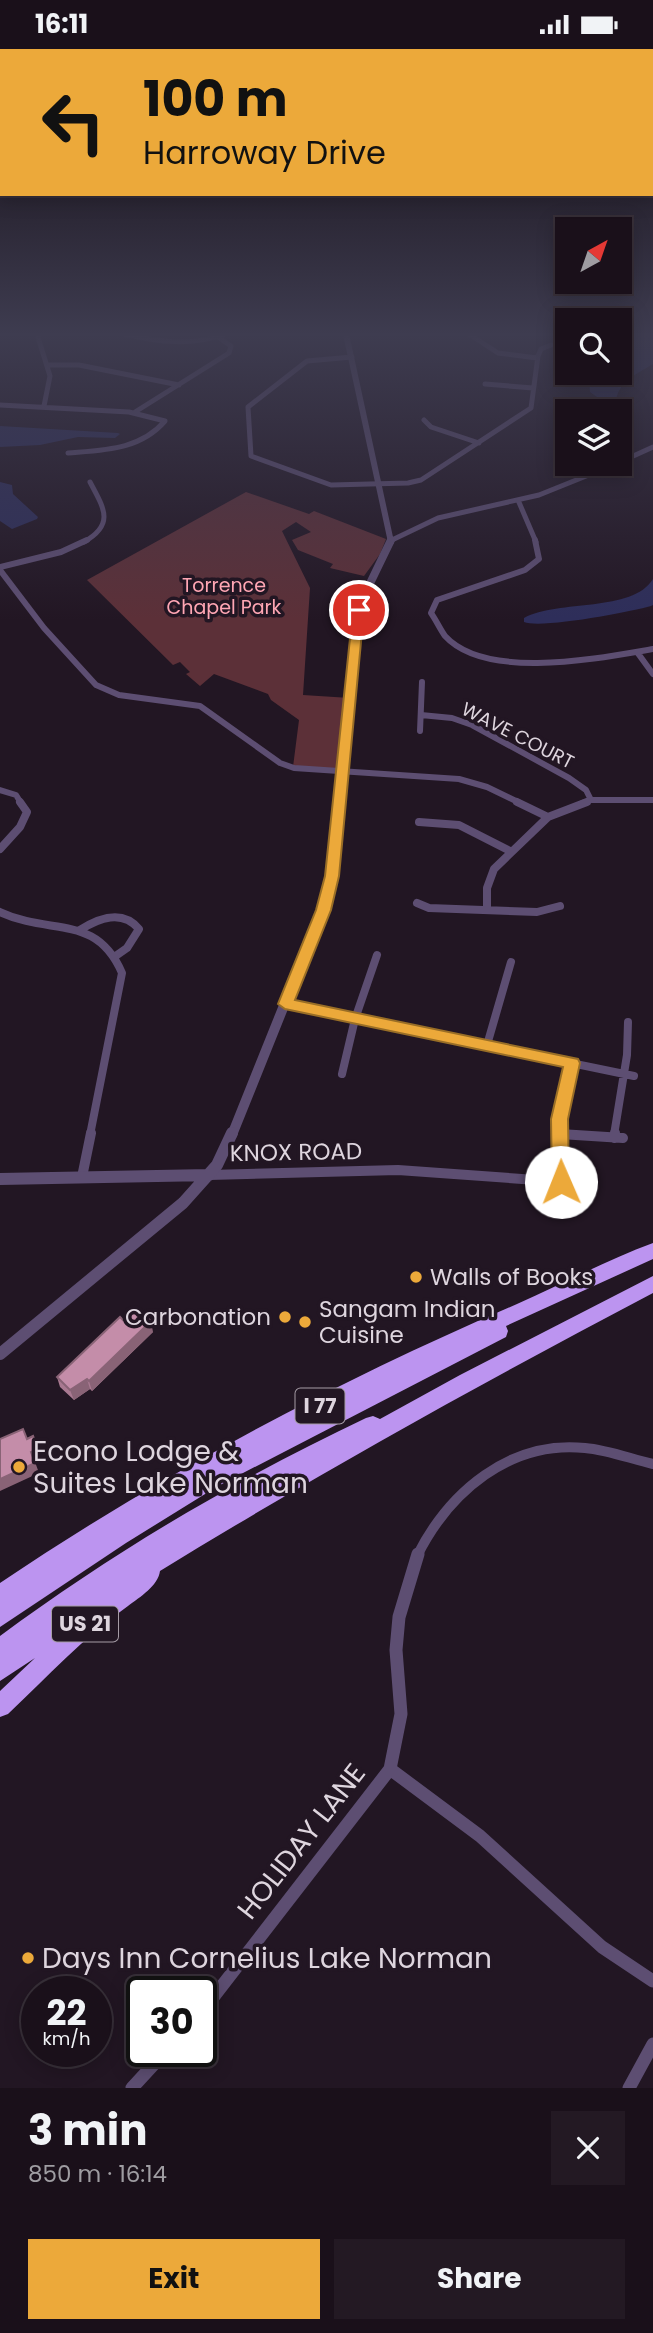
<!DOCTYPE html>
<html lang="en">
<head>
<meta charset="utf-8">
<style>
	:root { --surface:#1a101a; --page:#231923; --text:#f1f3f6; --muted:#9f9da2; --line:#383039; --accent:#eca93a }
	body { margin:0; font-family:Poppins,sans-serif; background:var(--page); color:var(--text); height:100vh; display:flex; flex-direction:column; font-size:26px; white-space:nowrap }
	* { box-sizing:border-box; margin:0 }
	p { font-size:23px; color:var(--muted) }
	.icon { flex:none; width:38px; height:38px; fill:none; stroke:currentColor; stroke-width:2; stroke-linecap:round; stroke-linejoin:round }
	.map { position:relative; height:2039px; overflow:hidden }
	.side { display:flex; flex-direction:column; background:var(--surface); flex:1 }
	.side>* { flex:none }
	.guide { position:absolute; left:0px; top:0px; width:654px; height:147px; box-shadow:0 4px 18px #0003,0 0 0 2px var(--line); background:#eca93a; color:#111; overflow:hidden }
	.needle { width:46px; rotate:40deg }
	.fabs { position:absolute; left:555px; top:168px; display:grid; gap:14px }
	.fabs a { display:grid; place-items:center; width:77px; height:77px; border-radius:0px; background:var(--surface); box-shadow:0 4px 18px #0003,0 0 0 2px var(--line); font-size:35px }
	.speed { position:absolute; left:21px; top:1927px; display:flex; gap:14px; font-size:35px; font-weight:700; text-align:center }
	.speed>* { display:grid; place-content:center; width:91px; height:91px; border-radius:50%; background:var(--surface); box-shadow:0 4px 18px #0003,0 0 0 2px var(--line); line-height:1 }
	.speed small { font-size:18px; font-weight:400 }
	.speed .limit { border:4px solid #111; border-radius:10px; background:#fff; color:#111 }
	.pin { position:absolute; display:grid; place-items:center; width:60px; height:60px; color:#fff; margin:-30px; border:4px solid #fff; border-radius:50%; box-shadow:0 2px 7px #0007 }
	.me { position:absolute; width:77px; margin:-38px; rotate:359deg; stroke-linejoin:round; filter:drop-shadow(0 0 5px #0008) }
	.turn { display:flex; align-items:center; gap:24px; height:147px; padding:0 28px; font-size:32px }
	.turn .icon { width:91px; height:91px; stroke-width:2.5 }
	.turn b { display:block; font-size:49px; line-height:60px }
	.round { display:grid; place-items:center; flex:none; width:74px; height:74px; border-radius:0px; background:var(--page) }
	.summary { display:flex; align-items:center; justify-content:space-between; height:119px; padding:0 28px }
	h1 { font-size:42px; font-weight:700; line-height:52px }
	.primary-button { display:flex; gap:14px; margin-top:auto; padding:14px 28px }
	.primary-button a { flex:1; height:80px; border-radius:0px; background:var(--accent); color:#111; font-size:28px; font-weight:700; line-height:80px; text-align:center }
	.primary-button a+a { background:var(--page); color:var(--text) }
	.status { display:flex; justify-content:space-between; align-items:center; height:49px; padding:0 35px; background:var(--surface); direction:ltr }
	.status svg { height:19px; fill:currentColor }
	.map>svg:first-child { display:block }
	.green { fill:#5c3038 }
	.water { fill:#2e2e5a }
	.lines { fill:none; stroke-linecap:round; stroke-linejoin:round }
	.minor-far4 { stroke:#5d4e72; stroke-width:5 }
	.minor-far3 { stroke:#5d4e72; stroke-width:6 }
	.minor-far2 { stroke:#5d4e72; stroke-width:8 }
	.minor-far1 { stroke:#5d4e72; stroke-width:10 }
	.minor { stroke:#5d4e72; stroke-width:13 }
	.tertiary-far3 { stroke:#5d4e72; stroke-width:6 }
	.tertiary-far2 { stroke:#5d4e72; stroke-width:8 }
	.tertiary-far1 { stroke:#5d4e72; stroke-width:10 }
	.tertiary { stroke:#5d4e72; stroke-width:12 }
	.motorway { fill:#bc94f0; fill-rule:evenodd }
	.wall { fill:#a97991 }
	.shaded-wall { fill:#896376 }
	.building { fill:#c48da9; stroke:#896376; stroke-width:2 }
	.route { fill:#eca93a; stroke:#996e26; stroke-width:2 }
	.poi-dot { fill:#eca93a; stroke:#221623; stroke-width:2.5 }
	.labels { text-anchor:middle; stroke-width:7; stroke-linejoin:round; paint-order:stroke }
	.far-park-label { font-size:19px; fill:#ffa6b4; stroke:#221623 }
	.far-street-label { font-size:19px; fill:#ded5de; stroke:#221623 }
	.shield { fill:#221623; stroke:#a69ca6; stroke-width:2 }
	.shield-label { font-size:21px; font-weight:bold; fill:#ded5de }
	.street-label { font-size:23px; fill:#ded5de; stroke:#221623 }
	.poi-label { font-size:23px; fill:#ded5de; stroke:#221623; text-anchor:start }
	.near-poi-label { font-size:28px; fill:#ded5de; stroke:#221623; text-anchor:start }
	.near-street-label { font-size:28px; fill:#ded5de; stroke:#221623 }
</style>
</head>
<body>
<div class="status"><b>16:11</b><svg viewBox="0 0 49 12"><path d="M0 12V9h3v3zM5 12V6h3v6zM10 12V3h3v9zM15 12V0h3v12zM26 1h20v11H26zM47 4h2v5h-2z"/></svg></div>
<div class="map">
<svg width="653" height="2039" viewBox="0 0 653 2039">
	<rect width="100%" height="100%" fill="#221623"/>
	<!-- green -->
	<path class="green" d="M246 443 309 465 314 462 386 490 380 505 364 527 330 519 333 515 298 501 292 491 311 483 296 473 282 482 310 539 303 646 350 649 343 723 293 718 299 671 271 651 268 645 214 625 200 637 186 625 190 623 180 613 173 616 87 531Z"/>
	<!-- water -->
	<path class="water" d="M620 285H653V315C637 325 616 333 616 355L611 358 590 343 589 330 585 324H620Z
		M0 377 118 384 120 385 115 389 78 388 40 396 0 398Z
		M0 433 12 436 13 445 38 468 37 470 12 480 0 472Z
		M653 530V556L651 557C630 563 541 580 524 573V569C559 550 632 564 653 530Z"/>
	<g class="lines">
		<!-- minor-far4 -->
		<path class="minor-far4" d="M37 285 50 327 44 357
			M125 285C158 293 190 297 223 286
			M469 285 498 304 537 309
			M352 308 307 312 248 358 251 407 331 436 408 434 421 431 531 359 538 307 541 300 551 296
			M48 316H79L179 336
			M485 335 533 339
			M0 356 129 363 165 372C140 401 104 401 68 404
			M135 363 229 304 231 297 218 288
			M424 371 431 378 479 394
			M620 413 653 398
			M518 451 536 493
			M392 491 438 469 539 446 616 415
			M84 493C116 475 103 458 90 433"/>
		<!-- minor-far3 -->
		<path class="minor-far3" d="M535 491 539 510 525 521 437 551 431 564C436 571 440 580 445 587 486 632 600 609 653 600
			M0 518 61 503 87 491
			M0 521 44 579 96 636 119 646 200 657 280 714 294 719 459 730 487 738 520 754
			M637 603 653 625
			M421 666 452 669 472 676 569 729 586 741 591 751
			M420 682 422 633
			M0 741 16 746 21 754
			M582 754 591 751H653"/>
		<!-- minor-far2 -->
		<path class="minor-far2" d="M517 753 548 768
			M419 773 459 776 510 802
			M0 800 20 778 27 763 20 753
			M417 854 429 859 537 863 560 857
			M487 861V839L494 820 548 768 587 753
			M0 863C51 887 96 864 122 924L90 1086
			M80 881C99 869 122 860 139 880L127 899 117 906
			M285 955 634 1027
			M487 996 511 913
			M342 1025 355 970 377 906
			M560 1085 578 1086
			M560 1086V1070L572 1014
			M614 1086 627 1006 628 973"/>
		<!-- minor-far1 -->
		<path class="minor-far1" d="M560 1084 561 1133
			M560 1085 623 1089
			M614 1089 615 1084
			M209 1126 398 1121 592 1135
			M82 1128 91 1084
			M417 1507C449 1443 510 1391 585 1399 608 1401 631 1410 653 1415"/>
		<!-- minor -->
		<path class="minor" d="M390 1720 480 1787 602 1898 653 1932
			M201 1964 390 1720 401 1665 396 1601 399 1568 418 1505
			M132 2039 166 2002
			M629 2039 653 1995"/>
		<!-- tertiary-far3 -->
		<path class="tertiary-far3" d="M346 285 391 493"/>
		<!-- tertiary-far2 -->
		<path class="tertiary-far2" d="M340 754 360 555 391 491"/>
		<!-- tertiary-far1 -->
		<path class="tertiary-far1" d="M232 1086 330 842 340 753"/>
		<!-- tertiary -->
		<path class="tertiary" d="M0 1130 209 1126
			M0 1305 183 1154 217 1116 232 1084"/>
		<!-- motorway -->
		<path class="motorway" d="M653 1194V1210L506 1277 508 1282 506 1288 218 1437 126 1494 0 1578V1534C163 1424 336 1333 517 1255 562 1235 607 1211 653 1194Z
			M653 1227V1244C486 1332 321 1423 160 1522 158 1537 140 1548 128 1557 84 1588 47 1628 8 1665L0 1668V1642L35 1609 0 1632V1587C115 1502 237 1430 366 1369L373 1367 380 1370 460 1326Z"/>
	</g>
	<!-- wall -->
	<path class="wall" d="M123 1271 153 1283 92 1342 90 1340 74 1351 60 1338 57 1328Z"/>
	<!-- shaded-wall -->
	<path class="shaded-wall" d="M151 1272 153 1283 92 1342 89 1332Z
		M87 1330 90 1340 74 1351 70 1341Z
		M33 1387 42 1410 35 1413 39 1424 0 1442V1430L31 1403Z"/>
	<!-- building -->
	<path class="building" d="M136 1259 151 1272 89 1332 87 1330 70 1341 57 1328 120 1268 123 1271Z
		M23 1380 27 1390 33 1387 38 1400 31 1403 35 1414 0 1430V1390Z"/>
	<!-- sky -->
	<linearGradient id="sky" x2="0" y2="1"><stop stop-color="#130c13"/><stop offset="0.5" stop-color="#3e3c50"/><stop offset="1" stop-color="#3e3c50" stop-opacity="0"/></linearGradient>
	<rect width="653" height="571" fill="url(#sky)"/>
	<!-- route -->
	<path class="route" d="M359 557 364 561 339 827 331 861 295 951 578 1010 580 1014 568 1070 569 1133 567 1138H554L552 1133 551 1070 563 1018 285 960 278 955 316 861 325 827 353 561Z"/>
	<!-- markers -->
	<g class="poi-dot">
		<circle cx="416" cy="1228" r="7"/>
		<circle cx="285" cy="1268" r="7"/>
		<circle cx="305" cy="1273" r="7"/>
		<circle cx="19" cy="1418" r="7"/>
		<circle cx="28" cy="1909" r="7"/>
	</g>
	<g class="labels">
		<!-- far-park labels -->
		<g class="far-park-label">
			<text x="224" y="543">Torrence<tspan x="224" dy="22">Chapel Park</tspan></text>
		</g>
		<!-- far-street labels -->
		<g class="far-street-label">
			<text transform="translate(518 686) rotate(27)" y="7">WAVE COURT</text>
		</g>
		<!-- shield labels -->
		<g class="shield">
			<rect x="295.5" y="1339.5" width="49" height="35" rx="5"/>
			<rect x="52" y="1557.5" width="66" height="35" rx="5"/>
		</g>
		<g class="shield-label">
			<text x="320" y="1364">I 77</text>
			<text x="85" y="1582">US 21</text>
		</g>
		<!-- street labels -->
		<g class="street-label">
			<text transform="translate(296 1103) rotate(-1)" y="8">KNOX ROAD</text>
		</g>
		<!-- poi labels -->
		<g class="poi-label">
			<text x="430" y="1236">Walls of Books</text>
			<text x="319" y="1268">Sangam Indian<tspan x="319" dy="26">Cuisine</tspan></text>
			<text x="271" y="1276" text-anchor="end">Carbonation</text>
		</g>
		<!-- near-poi labels -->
		<g class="near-poi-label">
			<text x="33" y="1412">Econo Lodge &amp;<tspan x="33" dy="32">Suites Lake Norman</tspan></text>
			<text x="42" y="1919">Days Inn Cornelius Lake Norman</text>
		</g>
		<!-- near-street labels -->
		<g class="near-street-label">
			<text transform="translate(301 1792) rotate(-52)" y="10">HOLIDAY LANE</text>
		</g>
	</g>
</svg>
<div class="fabs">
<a><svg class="needle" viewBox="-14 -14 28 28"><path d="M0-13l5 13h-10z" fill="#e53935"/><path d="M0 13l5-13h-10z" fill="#9f9da2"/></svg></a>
<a><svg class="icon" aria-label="search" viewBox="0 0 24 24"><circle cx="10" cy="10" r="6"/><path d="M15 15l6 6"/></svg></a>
<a><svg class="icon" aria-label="layers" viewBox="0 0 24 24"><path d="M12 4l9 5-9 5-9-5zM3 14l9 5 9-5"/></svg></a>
</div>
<div class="speed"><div>22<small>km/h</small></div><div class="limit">30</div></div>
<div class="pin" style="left:359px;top:561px;background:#d93025"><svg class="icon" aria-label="arrive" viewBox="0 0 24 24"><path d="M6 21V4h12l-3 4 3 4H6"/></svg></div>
<svg class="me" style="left:561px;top:1133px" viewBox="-20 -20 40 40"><circle r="19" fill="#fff"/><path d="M0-13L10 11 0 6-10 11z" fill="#eca93a"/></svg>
<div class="guide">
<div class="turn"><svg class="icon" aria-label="left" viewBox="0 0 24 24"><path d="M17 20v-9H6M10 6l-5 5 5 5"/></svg><div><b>100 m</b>Harroway Drive</div></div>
</div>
</div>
<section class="side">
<div class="summary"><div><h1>3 min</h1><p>850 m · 16:14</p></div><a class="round"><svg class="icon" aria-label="close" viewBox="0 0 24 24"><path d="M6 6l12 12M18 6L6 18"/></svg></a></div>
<div class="primary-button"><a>Exit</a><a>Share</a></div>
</section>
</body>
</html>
